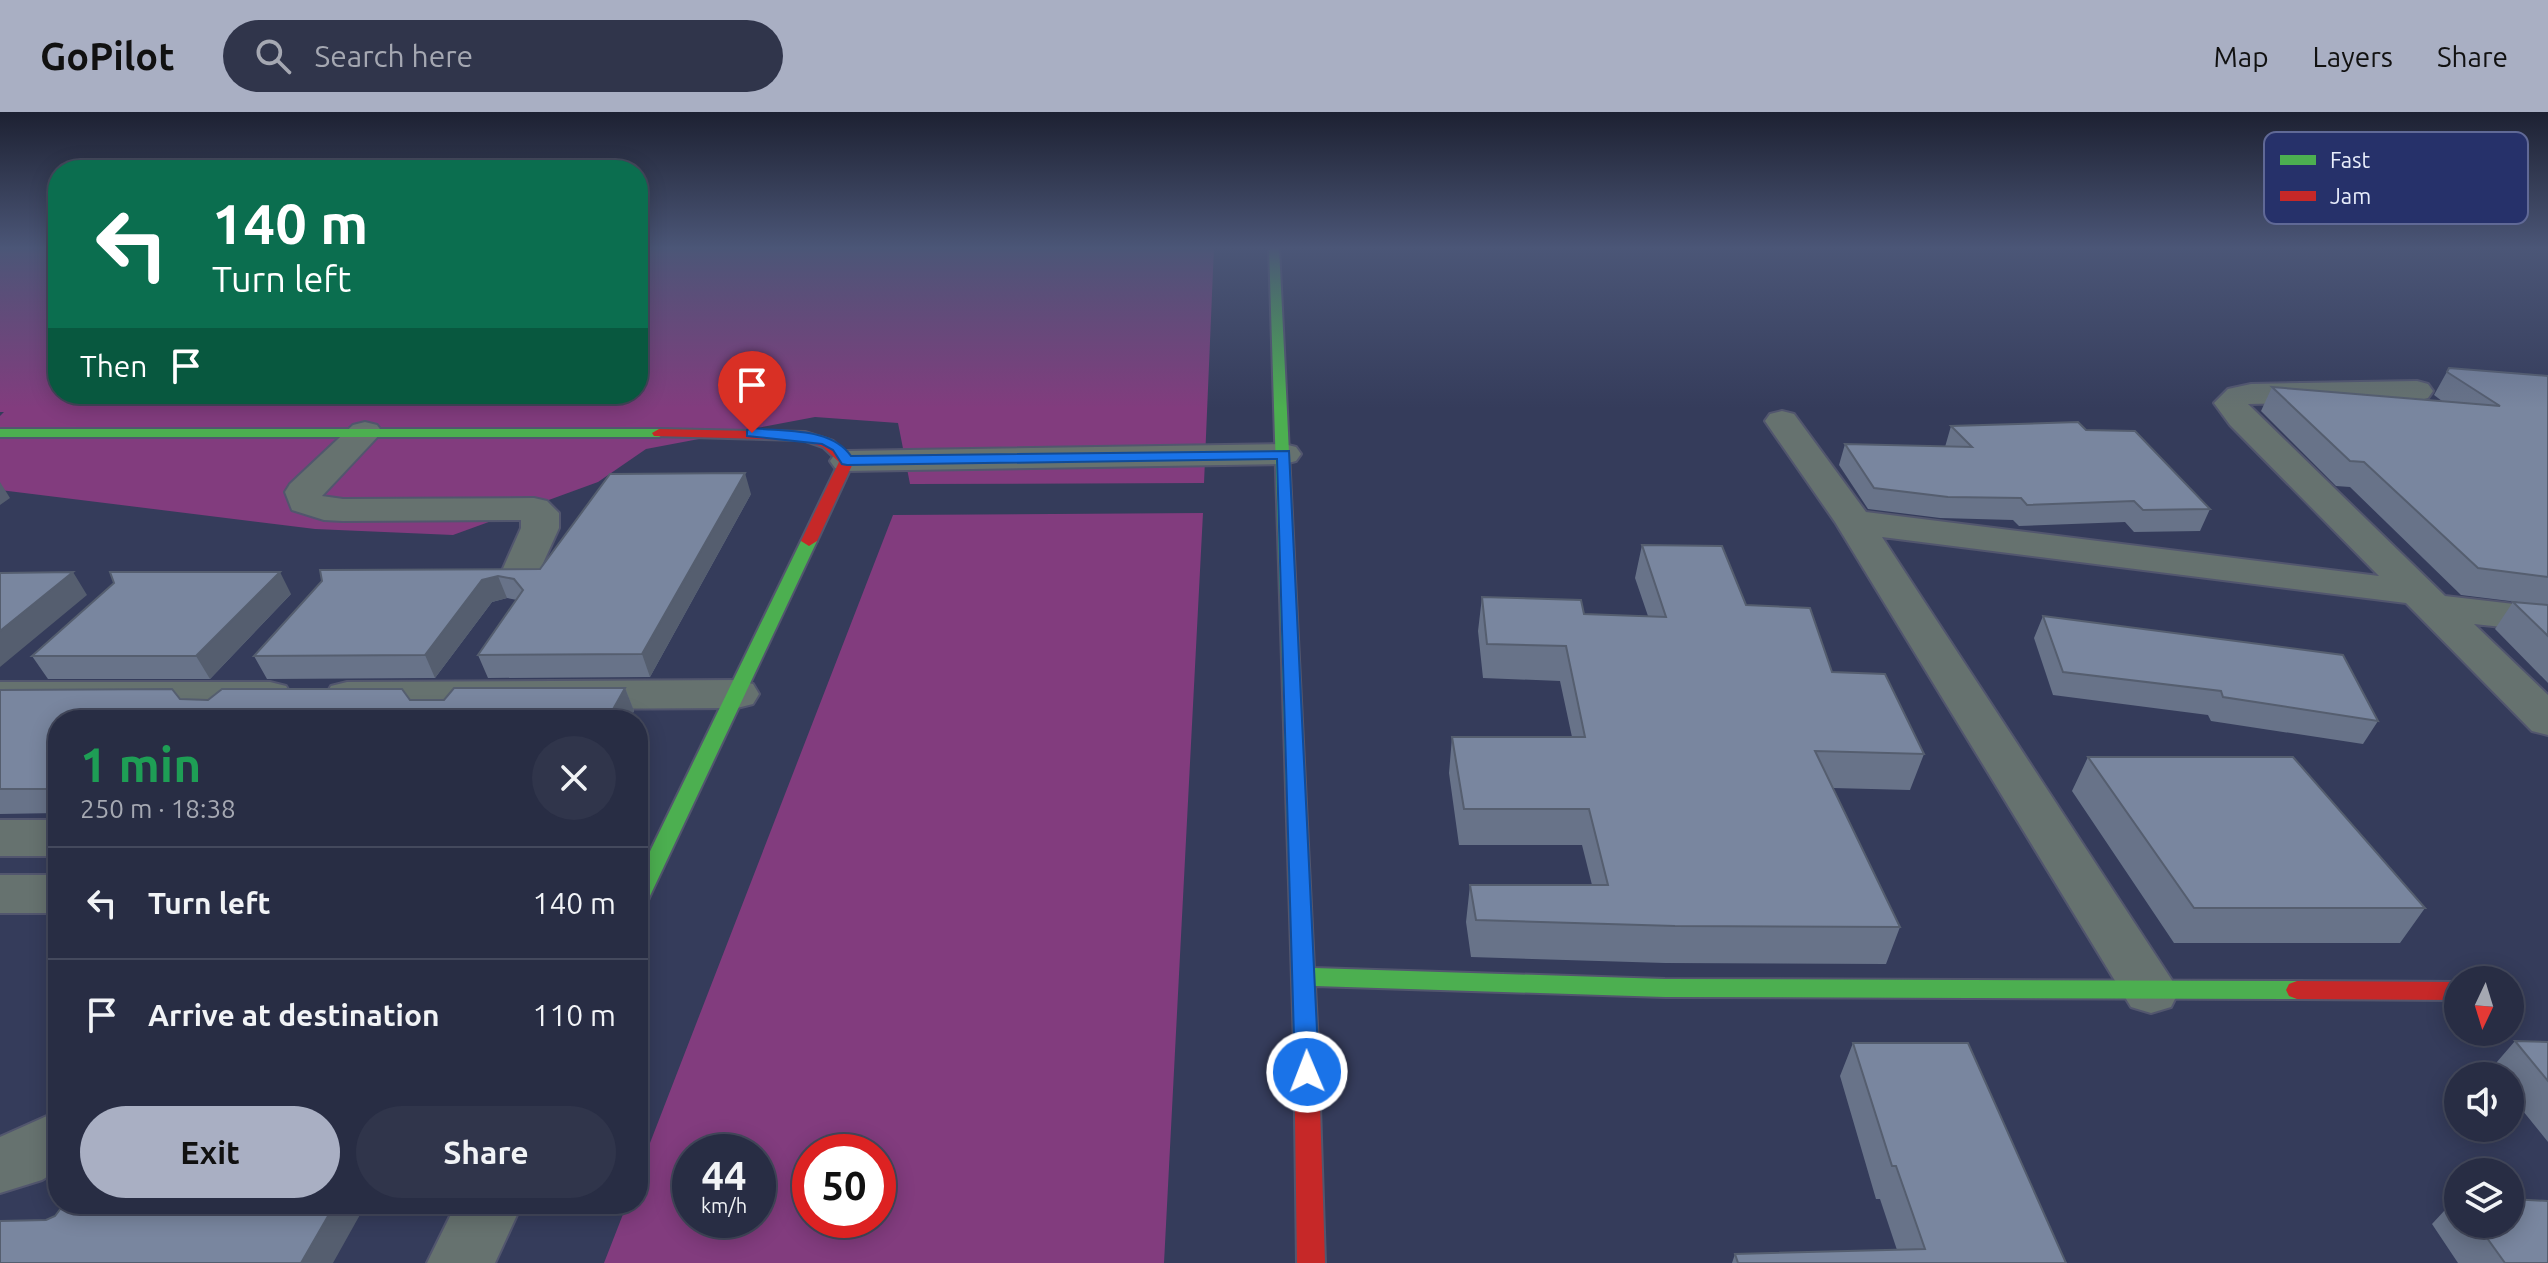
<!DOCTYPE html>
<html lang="en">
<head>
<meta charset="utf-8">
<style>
	:root { --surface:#282d44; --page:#30354b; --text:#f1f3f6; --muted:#a5a8b2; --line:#44495d; --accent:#a9afc3 }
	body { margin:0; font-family:Ubuntu,sans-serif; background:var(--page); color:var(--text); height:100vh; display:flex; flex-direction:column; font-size:30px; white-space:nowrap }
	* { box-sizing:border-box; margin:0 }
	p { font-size:26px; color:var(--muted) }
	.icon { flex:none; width:44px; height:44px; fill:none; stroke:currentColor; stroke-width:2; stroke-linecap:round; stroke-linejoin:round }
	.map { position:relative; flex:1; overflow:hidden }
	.side { position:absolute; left:48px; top:598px; width:600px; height:504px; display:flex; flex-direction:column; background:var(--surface); border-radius:32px; box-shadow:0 4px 20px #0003,0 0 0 2px var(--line) }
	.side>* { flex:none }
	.banner { position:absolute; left:48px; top:48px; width:600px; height:244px; border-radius:32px; box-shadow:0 4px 20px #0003,0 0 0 2px var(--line); background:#0b6e4f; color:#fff; overflow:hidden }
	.needle { width:52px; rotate:184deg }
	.buttons { position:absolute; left:2444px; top:854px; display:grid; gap:16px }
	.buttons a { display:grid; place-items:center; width:80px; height:80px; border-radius:50%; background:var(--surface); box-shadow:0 4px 20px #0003,0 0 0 2px var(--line); font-size:40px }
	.speed { position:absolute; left:672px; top:1022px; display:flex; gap:16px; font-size:40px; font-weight:700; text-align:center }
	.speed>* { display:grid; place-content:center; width:104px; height:104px; border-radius:50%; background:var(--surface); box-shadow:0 4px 20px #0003,0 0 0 2px var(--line); line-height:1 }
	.speed small { font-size:20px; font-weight:400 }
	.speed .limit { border:12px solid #d22; background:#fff; color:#111 }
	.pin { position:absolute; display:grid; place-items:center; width:68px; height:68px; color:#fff; margin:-82px -34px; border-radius:50% 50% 50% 0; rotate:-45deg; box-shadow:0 0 8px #0007 }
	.pin .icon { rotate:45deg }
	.me { position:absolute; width:88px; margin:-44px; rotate:359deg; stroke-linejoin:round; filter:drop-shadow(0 0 6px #0008) }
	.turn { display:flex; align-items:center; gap:28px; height:168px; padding:0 32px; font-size:36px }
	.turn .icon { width:104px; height:104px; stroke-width:2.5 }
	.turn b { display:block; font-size:56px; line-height:68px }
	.then { display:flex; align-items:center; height:76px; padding:0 32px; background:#0003; gap:16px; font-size:30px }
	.round { display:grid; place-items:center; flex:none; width:84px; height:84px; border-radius:42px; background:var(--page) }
	.headline { display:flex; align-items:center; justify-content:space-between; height:136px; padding:0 32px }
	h1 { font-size:48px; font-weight:700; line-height:60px; color:#1e9e55 }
	.action { display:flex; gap:16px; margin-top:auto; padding:16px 32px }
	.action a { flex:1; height:92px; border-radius:48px; background:var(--accent); color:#111; font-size:32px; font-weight:700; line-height:92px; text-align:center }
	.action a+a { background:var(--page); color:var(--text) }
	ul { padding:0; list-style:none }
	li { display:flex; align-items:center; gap:24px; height:112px; padding:0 32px; border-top:2px solid var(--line) }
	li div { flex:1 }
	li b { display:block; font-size:30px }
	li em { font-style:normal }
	header { display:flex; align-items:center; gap:48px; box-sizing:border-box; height:112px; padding:0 40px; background:var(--accent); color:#111 }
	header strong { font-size:38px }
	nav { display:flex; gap:44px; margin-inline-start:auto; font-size:28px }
	.search { width:560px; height:72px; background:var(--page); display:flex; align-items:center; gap:20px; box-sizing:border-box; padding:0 28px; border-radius:44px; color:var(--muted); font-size:30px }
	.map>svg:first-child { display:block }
	.green { fill:#823c7e; fill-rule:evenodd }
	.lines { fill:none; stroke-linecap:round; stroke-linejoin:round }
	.street-casing { stroke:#52566e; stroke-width:4 }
	.fast-casing { stroke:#52566e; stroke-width:4 }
	.jam-casing { stroke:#52566e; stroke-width:4 }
	.street { fill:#66726f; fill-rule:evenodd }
	.fast { fill:#4caf50; fill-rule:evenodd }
	.jam { fill:#c62828; fill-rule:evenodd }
	.wall { fill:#687389 }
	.shaded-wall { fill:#555e6f }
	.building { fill:#79869f; stroke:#555e6f; stroke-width:2 }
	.route { fill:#1a73e8; stroke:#114b97; stroke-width:2 }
	.key { fill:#26316a; stroke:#606996; stroke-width:2 }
	.key-label { font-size:22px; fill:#e8edfb }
</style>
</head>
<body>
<header>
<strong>GoPilot</strong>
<div class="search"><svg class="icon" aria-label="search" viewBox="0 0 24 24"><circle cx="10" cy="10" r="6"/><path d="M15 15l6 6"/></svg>Search here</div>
<nav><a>Map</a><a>Layers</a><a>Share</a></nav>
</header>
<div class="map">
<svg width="2548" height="1151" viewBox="0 0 2548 1151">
	<rect width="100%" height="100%" fill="#353c5b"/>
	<!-- green -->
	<path class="green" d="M0 135H58V282H638V135H1214L1204 371 910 372 898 311 815 305 646 337 598 370 453 423 315 417 0 378V304L4 300H0Z
		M1203 401 1164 1151H604L627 1092H638V1062L893 403ZM690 1040H758V1108H690ZM810 1040H878V1108H810Z"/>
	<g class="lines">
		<!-- street casing -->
		<g class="street-casing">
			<path id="street" d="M2417 269 2428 272 2433 279 2428 286 2417 289 2248 292 2445 484 2548 496V520L2474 512 2548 583V623L2532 619 2406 491 1882 425 2179 879 2171 895 2151 901 2131 895 1835 410 1765 309 1770 302 1782 299 1794 302 1866 400 2379 464 2230 313 2214 291 2228 277 2251 272Z
				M365 310 377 313 382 320 322 384 343 387 534 386 547 389 559 401V416L535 469 521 473 507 469 501 461 521 416V408L343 409 324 408 292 398 285 380 290 372 353 313Z
				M1284 332 1296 335 1301 342 1296 349 1284 352 847 359 835 356 830 349 835 342 847 339Z
				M737 568 753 572 759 582 753 592 737 596 347 598 331 594 325 584 331 574 347 570Z
				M0 570H270L286 574 292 584 286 594 270 598H0Z
				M0 708H58V744H0Z
				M0 763H58V801H0Z
				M58 999V1058L42 1068 0 1081V1025Z
				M456 1092H522L495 1151H427Z"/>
		</g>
		<!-- fast casing -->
		<g class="fast-casing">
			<path id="fast" d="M1269 135H1279L1314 856 1665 867 2297 869 2305 872 2308 878 2305 884 2297 887 1665 885 1315 874 1318 932 1314 939 1306 942 1298 939 1294 932Z
				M0 317H659L666 321 659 325H0Z
				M809 424 817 429 649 786 646 792 638 794V764L801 429Z"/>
		</g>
		<!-- jam casing -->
		<g class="jam-casing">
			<path id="jam" d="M659 317 805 320 833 329 854 349 817 429 809 434 801 429 839 350 823 335 803 328 654 324 652 321Z
				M2297 869 2458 870V888L2297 887 2289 884 2286 878 2289 872Z
				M1306 922 1314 925 1318 932 1325 1151H1297L1294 932 1298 925Z"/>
		</g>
		<!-- street -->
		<use href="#street" class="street"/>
		<!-- fast -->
		<use href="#fast" class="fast"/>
		<!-- jam -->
		<use href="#jam" class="jam"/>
	</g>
	<!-- wall -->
	<path class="wall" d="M2449 256 2548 264V571L2495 517 2513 490 2534 492 2461 483 2350 375 2336 374 2261 299 2272 275 2442 289 2434 283Z
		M1951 314 2086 318 2210 397 2200 419 2134 420 2125 410 2019 414 2013 408 1940 406 1868 397 1839 353 1845 332 1945 335Z
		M751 382 650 565 488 566 478 543 517 488 507 486 492 490 435 566 267 567 254 544 322 469 540 457Z
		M1642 433 1746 493 1832 560 1924 642 1910 678 1833 676 1900 815 1886 852 1665 851 1471 845 1466 810 1470 773H1592L1582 733H1459L1449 661 1452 625H1572L1560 569 1483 566 1478 519 1482 485 1584 502 1648 504 1635 466Z
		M291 482 210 567H48L32 544Z
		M2043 504 2378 609 2363 632 2211 609 2208 603 2053 583 2034 526Z
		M625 576 634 599 629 608H58V701L0 702V578L208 588H444Z
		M2088 645 2425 796 2400 831H2174L2072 679Z
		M2515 929 2548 930V1030L2510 983V964H2495L2490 958Z
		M1853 931 2066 1151H1732L1735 1142 1897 1138 1880 1087H1876L1840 964Z
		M2458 1084V1112H2510L2548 1151H2458L2432 1112Z"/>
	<!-- shaded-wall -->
	<path class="shaded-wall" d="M745 361 751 382 650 565 642 542Z
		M0 370 10 386 0 393Z
		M73 460 87 483 0 555V519Z
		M280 460 291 482 210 567 196 544Z
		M498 464 507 486 492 490 435 566 425 543 482 468Z
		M625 576 634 599 629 608H607Z
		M335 1092H366L333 1151H301Z"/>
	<!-- building -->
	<path class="building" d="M2449 256 2548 264V465L2478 456 2364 350 2350 349 2272 275 2500 294 2447 260Z
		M2078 310 2086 318 2135 319 2210 397 2143 398 2134 389 2027 393 2021 386 1948 385 1874 376 1845 332 1972 335 1951 314Z
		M745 361 642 542 478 543 523 478 514 467 498 464 482 468 425 543 254 544 322 469 320 458 540 457 610 362Z
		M1642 433 1722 434 1746 493 1810 496 1832 560 1885 562 1924 642 1815 639 1900 815 1675 814 1476 808 1470 773H1608L1589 697H1464L1452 625H1585L1566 534 1487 532 1482 485 1581 488 1584 502 1666 505Z
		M73 460 0 519V461Z
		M110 460H280L196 544H32L114 471Z
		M2513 490 2548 493V524Z
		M2043 504 2343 543 2378 609 2223 585 2221 579 2063 560Z
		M454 576H625L607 608H58V677H0V578L172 577 180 587 208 588 222 577H402L410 588H444Z
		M2088 645H2293L2425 796H2194Z
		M2515 929 2548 930V969Z
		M1853 931H1968L2066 1151H1738L1735 1142 1925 1137 1896 1054H1892Z
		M2510 1087 2548 1089V1151H2505L2477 1112H2510Z
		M64 1092H335L301 1151H0V1109L46 1108 55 1104Z"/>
	<!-- sky -->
	<linearGradient id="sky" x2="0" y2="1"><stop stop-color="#1d2132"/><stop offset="0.46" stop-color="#4b5677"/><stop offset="1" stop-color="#4b5677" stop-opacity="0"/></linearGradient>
	<rect width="2548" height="296" fill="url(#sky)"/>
	<!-- route -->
	<path class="route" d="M752 316C785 320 831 315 851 344L1289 339 1319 960 1316 967 1307 970 1298 967 1295 960 1277 347 847 353 842 352 833 338 822 332 747 324V318Z"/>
	<!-- legend -->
	<rect x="2264" y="20" width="264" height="92" rx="12" class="key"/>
	<rect x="2280" y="43" width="36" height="10" fill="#4caf50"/>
	<rect x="2280" y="79" width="36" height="10" fill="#c62828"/>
	<g class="key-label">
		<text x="2330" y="56">Fast</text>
		<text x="2330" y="92">Jam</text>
	</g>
</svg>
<div class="buttons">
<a><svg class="needle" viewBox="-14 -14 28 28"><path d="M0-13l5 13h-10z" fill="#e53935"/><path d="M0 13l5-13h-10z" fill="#a5a8b2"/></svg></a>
<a><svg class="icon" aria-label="sound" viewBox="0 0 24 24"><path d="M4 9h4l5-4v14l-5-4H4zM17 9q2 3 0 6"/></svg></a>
<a><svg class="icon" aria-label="layers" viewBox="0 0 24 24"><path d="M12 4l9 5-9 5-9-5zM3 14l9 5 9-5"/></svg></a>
</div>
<div class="speed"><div>44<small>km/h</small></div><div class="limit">50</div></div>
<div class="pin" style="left:752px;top:321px;background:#d93025"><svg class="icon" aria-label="arrive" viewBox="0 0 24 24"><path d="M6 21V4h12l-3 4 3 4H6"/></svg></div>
<svg class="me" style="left:1307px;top:960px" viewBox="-20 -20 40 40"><circle r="17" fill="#1a73e8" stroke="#fff" stroke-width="3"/><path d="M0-11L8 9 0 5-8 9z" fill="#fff"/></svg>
<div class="banner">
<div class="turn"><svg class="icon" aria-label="left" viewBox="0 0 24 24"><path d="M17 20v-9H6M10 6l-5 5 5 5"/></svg><div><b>140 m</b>Turn left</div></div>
<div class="then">Then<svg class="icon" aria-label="arrive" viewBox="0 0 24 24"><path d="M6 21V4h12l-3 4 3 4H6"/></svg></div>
</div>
<section class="side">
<div class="headline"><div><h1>1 min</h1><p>250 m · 18:38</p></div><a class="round"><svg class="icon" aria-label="close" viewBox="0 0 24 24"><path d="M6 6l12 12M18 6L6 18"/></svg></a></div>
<ul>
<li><svg class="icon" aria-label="left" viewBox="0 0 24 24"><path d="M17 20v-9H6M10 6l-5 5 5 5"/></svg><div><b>Turn left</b></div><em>140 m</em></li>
<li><svg class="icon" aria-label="arrive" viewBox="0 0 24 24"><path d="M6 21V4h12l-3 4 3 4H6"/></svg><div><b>Arrive at destination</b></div><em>110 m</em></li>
</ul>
<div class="action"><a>Exit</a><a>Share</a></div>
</section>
</div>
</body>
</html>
